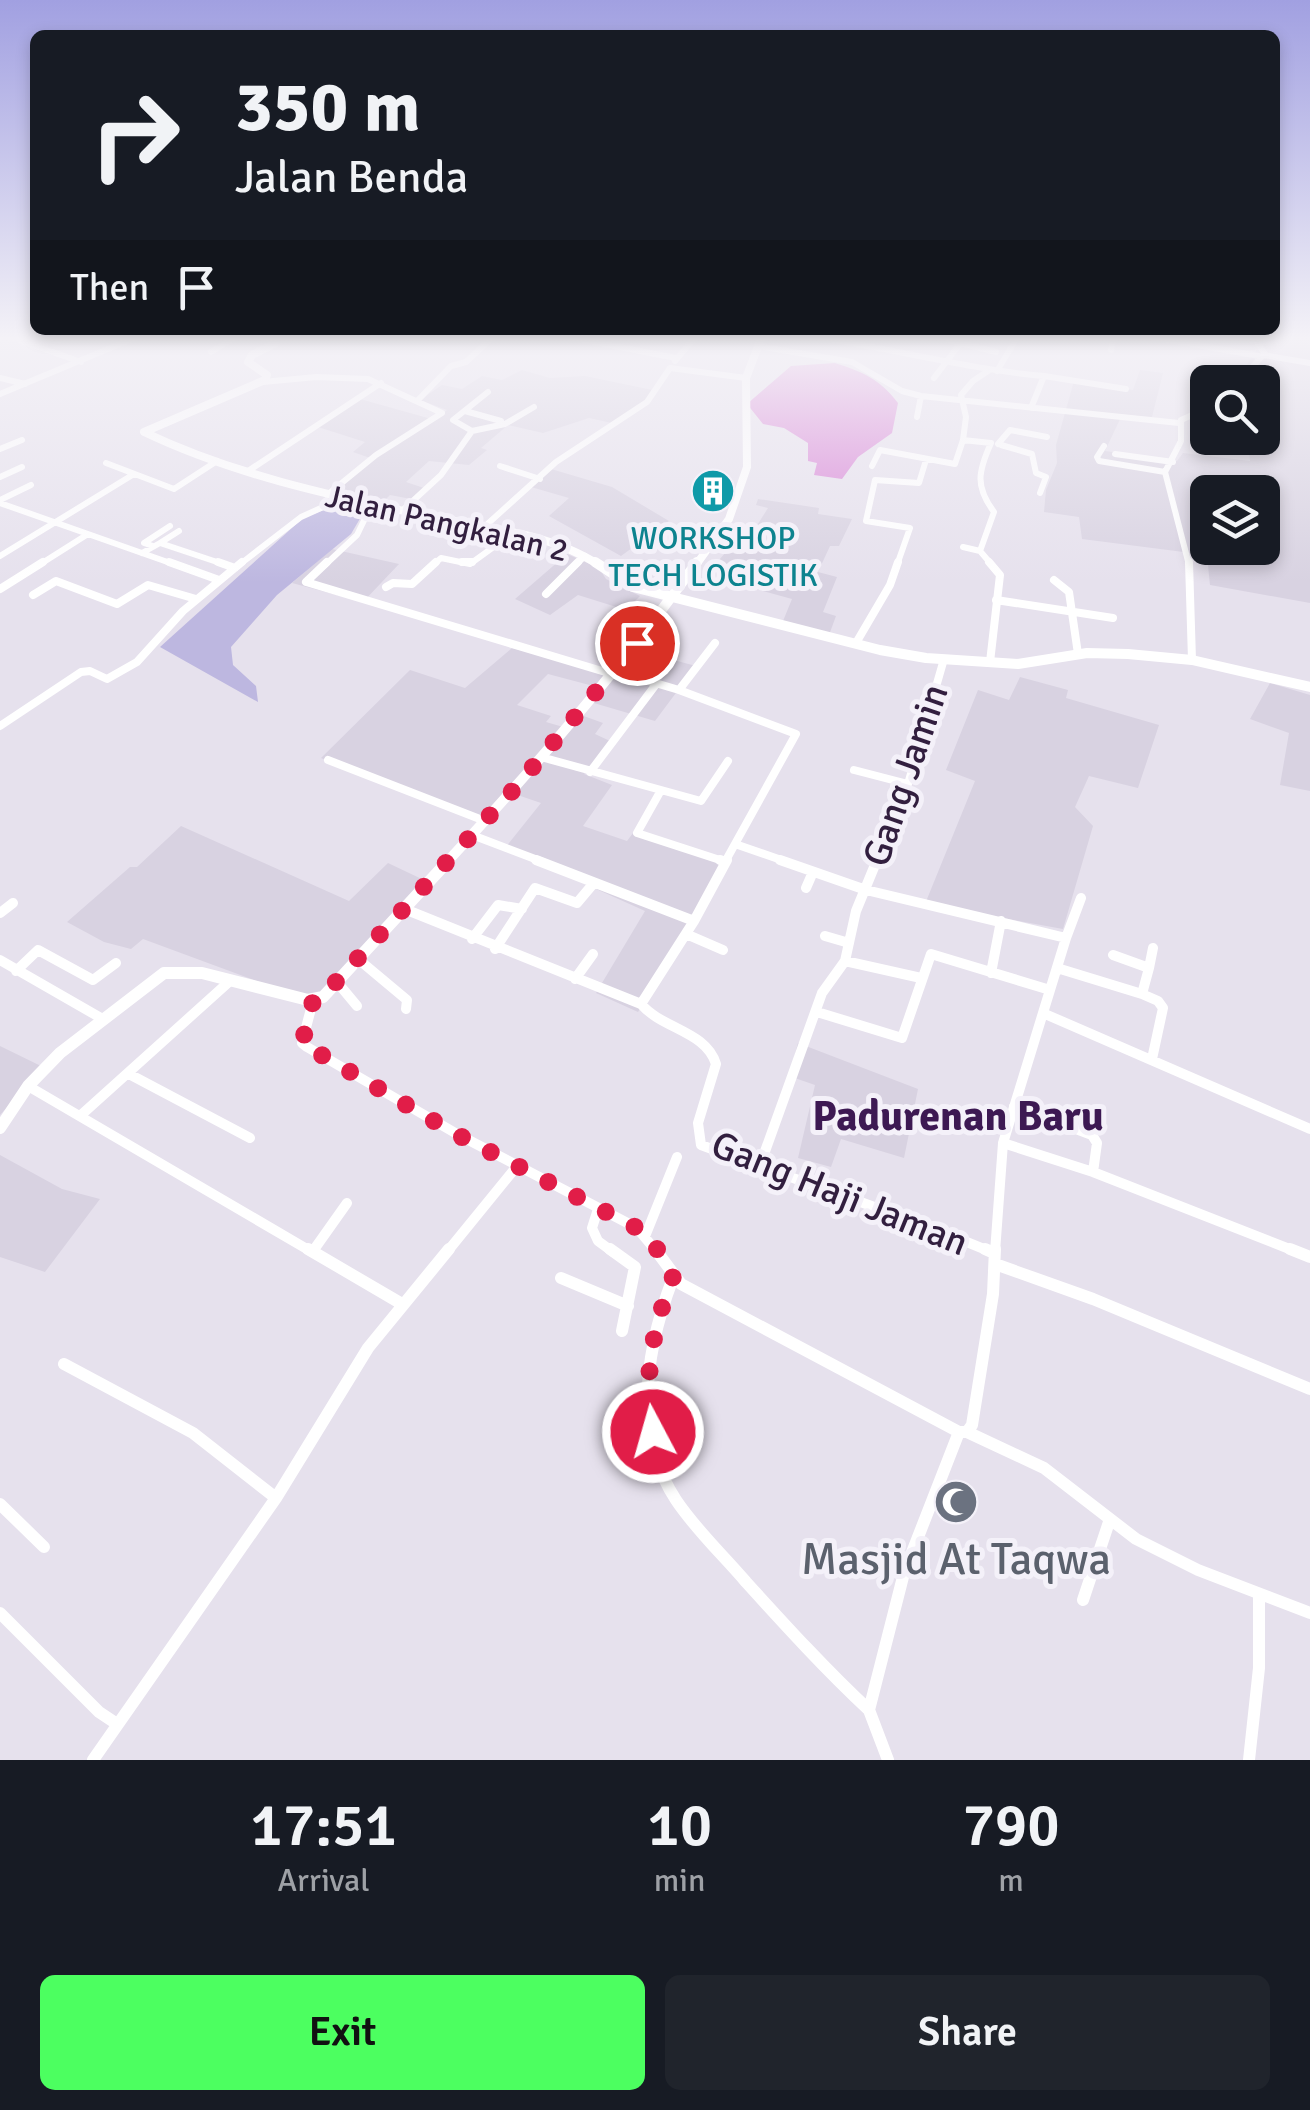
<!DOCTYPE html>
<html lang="en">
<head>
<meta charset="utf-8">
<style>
	:root { --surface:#171b24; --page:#20242c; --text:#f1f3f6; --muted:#9ea1a6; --accent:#4cff60 }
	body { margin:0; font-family:Signika,sans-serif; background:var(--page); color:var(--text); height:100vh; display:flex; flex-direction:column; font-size:38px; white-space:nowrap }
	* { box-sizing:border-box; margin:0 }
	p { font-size:32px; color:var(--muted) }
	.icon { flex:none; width:55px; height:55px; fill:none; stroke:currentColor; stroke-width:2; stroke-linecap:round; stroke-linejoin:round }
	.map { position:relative; height:1760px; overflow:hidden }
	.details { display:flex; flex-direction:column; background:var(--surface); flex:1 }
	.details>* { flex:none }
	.hud { position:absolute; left:30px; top:30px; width:1250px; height:305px; border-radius:15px; box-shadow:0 5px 15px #0003; background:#171b24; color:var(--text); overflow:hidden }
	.controls { position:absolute; left:1190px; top:365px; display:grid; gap:20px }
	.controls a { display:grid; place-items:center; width:90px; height:90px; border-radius:15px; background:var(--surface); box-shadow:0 5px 15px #0003; font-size:50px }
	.pin { position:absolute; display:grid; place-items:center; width:85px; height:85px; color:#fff; margin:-42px; border:5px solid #fff; border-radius:50%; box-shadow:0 2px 10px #0007 }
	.me { position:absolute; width:110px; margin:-55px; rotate:354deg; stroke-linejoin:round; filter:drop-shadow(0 0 8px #0008) }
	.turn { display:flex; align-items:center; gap:35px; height:210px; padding:0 40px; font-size:45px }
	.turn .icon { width:130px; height:130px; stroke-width:2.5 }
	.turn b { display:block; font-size:70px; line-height:85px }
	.then { display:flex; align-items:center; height:95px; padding:0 40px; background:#0003; gap:20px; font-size:38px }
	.eta { display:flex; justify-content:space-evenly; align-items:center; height:170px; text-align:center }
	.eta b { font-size:60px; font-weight:600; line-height:70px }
	.action { display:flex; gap:20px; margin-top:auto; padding:20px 40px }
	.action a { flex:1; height:115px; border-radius:15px; background:var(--accent); color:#111; font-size:40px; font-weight:600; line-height:115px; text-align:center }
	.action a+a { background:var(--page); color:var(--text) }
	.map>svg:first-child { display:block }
	.built { fill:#d8d2e1; fill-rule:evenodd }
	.green { fill:#bdb7e0 }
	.water { fill:#d883d6 }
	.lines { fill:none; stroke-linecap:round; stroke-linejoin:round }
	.minor-far3 { stroke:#fff; stroke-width:6 }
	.minor-far2 { stroke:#fff; stroke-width:8 }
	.minor-far1 { stroke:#fff; stroke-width:10 }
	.minor { stroke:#fff; stroke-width:12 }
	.tertiary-far2 { stroke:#fff; stroke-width:8 }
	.tertiary-far1 { stroke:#fff; stroke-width:10 }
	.tertiary { stroke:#fff; stroke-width:12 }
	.route { stroke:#e11d48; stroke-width:18; stroke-dasharray:0 32.4 }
	.labels { text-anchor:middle; stroke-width:10; stroke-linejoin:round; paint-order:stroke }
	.far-street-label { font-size:32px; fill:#321f3f; stroke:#f4f1f9 }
	.far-culture-label { font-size:32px; fill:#0d838f; stroke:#f4f1f9 }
	.street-label { font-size:38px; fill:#321f3f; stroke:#f4f1f9 }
	.quarter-label { font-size:42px; font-weight:bold; fill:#3d1953; stroke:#f4f1f9 }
	.near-worship-label { font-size:45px; fill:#5b616d; stroke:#f4f1f9 }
</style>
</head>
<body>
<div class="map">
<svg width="1310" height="1760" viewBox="0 0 1310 1760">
	<rect width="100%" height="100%" fill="#e6e1ed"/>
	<!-- built -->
	<path class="built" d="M1269 336H1310V603L1210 585 1207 555 1082 539 1079 517 1044 512 1046 490 1057 463 1056 445 1074 381 1133 390 1140 370 1163 373 1152 417 1122 415 1105 451 1177 461 1183 453 1250 461 1249 451 1255 442 1251 438H1262L1263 409 1273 401 1263 399 1262 382H1236L1259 346 1273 343ZM1208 492H1262V548H1208Z
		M522 370 550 378 585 376 652 390 642 405 612 423 589 418 543 433 508 425 481 448 487 450 469 465 429 461 406 482 424 488 411 499 390 495 382 503 332 494 373 459 353 452 365 442 318 427 360 399 435 420 447 410 420 400 442 385 462 389 482 376 502 380Z
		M551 469 612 487 669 521 621 556 549 516 569 498 531 487Z
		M758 499 819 508 818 514 852 519 839 546H830L818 572 837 577 823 612 836 616 829 635 783 621 792 599 706 575 726 552 739 554 768 508 756 505Z
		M332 549 399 564 363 602 292 583Z
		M567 554 599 568 606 579 640 596 626 610 578 595 550 615 515 599Z
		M512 648 615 673 636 650 696 666 655 721 587 701 597 687 548 674 517 705 551 716 546 722 570 729 581 715 603 723 595 734 610 741 584 774 612 785 583 826 627 841 633 833 727 866 638 1012 596 993 645 911 505 848 541 803 506 791 477 821 321 758 410 670 465 688Z
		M1020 677 1068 690 1066 698 1159 725 1138 788 1089 776 1075 807 1093 826 1063 929 925 904 975 781 946 770 978 690 1009 700Z
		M1270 683 1310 695V791L1280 785 1289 733 1250 719Z
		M181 826 349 901 388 863 428 882 322 993 308 1000 143 939 131 949 104 942 67 922 130 867H137Z
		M798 1043 918 1089 904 1158 841 1139 831 1167 798 1158 815 1085 789 1076Z
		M0 1046 43 1067 0 1115Z
		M0 1155 62 1189 100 1199 45 1272 0 1257Z"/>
	<!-- green -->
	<path class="green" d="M340 504 365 510 351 534 277 595 231 647 233 665 256 686 258 702 160 647 303 518Z"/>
	<!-- water -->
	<path class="water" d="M835 363C863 372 880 379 898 403L892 433 858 457 842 479 814 475 817 463 808 461V443L784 428 763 424 747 404 791 366Z"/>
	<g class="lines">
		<!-- minor-far3 -->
		<path class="minor-far3" d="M7 336 81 362
			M563 336 676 358
			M811 336C889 348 966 369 1044 376L1031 408
			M951 336 948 340 996 352
			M1147 336 1259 356
			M1253 336 1265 354
			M758 346 852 362 902 391 921 396 1179 423
			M1111 350 1114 336
			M211 352 237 336
			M675 361 696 336
			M988 371 973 381 961 395 966 417 963 440 991 443C978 472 975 486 994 512L980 551 992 565
			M997 371 1018 336
			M1044 376 1126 389
			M0 378 25 384
			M934 378 959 345
			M263 382 316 377 368 379 442 413 376 455 327 495
			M1239 382 1263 355 1310 363
			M0 394 139 336
			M418 400 451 366 466 362 494 336
			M465 411 501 421
			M917 417 921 396
			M472 431 505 424 534 407
			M998 444 1010 430 1047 437
			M1001 445 1032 454 1036 473 1046 477 1040 493
			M1104 446 1097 457 1099 461 1165 472
			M0 449 22 440
			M1115 454 1173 462
			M106 463 174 489 217 461
			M500 466 540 479
			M872 466 880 450 955 464 963 440
			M248 471 381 383
			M0 477 22 467
			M0 500 31 485
			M0 503 88 534 39 565
			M403 510 441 475 472 431 453 420 488 392
			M483 528 556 462 647 402 670 368 746 378
			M88 534 176 565
			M160 543 179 531
			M153 546 144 543 170 526
			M963 547 980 551
			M142 553 160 543 226 565
			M0 556 134 474
			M239 565 301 517 343 498
			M325 565 357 535 372 504
			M433 565 441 558 470 564 513 533
			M576 565 585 556
			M897 565 910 528 866 521 875 480 919 483 926 460
			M1189 565 1165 472 1181 441V420L1208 408"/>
		<!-- minor-far2 -->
		<path class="minor-far2" d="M169 562 219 580
			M218 562 235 568
			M327 562 306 582 612 674
			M462 562H472
			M989 562 1000 575 990 662
			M1189 562 1192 660
			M1054 580 1069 592 1078 654
			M386 587 393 583 412 584 436 562
			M0 589 43 562
			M546 594 578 562
			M33 595 56 581 117 604 148 585 196 599
			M996 600 1113 618
			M856 643 890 585 898 562
			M615 671 679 690 796 734 735 844 787 862
			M679 690 715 643
			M0 726 81 672 90 671 107 679 137 662 183 611 242 562
			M541 757 701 801 728 761
			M328 760 485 821
			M854 770 908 784
			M590 772 657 683
			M660 792 637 833 726 862
			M472 835 543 862
			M725 862 735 844
			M876 862 908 784 944 659"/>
		<!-- minor-far1 -->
		<path class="minor-far1" d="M536 860 694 921
			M720 860 726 862
			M780 860 866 890 1066 938 1003 1143 995 1252
			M806 888 813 872
			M402 908 641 1004C662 1029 706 1031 716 1064L698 1123 701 1145C798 1181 896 1212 991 1252
			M0 913 13 903
			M686 934 723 950
			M825 936 849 943
			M1066 938 1081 898
			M472 939 498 905 522 909
			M495 949 535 888 577 903 593 884
			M358 959 407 1000 406 1009
			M0 960 101 1018
			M845 961 921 978
			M1057 968 1142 994 1149 968 1113 955
			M1149 968 1153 948
			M16 971 38 950 93 980 116 963
			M991 973 1001 921
			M575 979 593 954
			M337 982 357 1006
			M1142 994 1158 1001 1163 1008 1152 1059
			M313 1001 302 1043 307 1047 457 1134 637 1228 657 1252
			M641 1004 694 921 727 860
			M817 1012 902 1038 931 954 1050 990
			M1045 1014 1310 1129
			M129 1074 250 1138
			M28 1086 312 1252
			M1014 1106 1092 1135 1097 1143 1093 1172
			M80 1116 231 980
			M1003 1143 1093 1172 1297 1252
			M759 1168 822 993 845 961 856 911 877 860
			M598 1209 592 1228 598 1241 613 1252
			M646 1234 677 1157
			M313 1251 347 1203
			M447 1252 517 1166"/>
		<!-- minor -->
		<path class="minor" d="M308 1249 402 1304
			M610 1249 635 1267 622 1331
			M655 1249 681 1284 959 1432
			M985 1249 994 1253
			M1290 1249 1310 1257
			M995 1264 1093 1299 1310 1389
			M561 1278 628 1306
			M673 1278C646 1349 632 1433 676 1500 696 1530 723 1555 746 1582 786 1626 826 1670 869 1710
			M64 1364 193 1433 276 1498
			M967 1432 1044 1468 1136 1539 1198 1570 1310 1613
			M0 1504 44 1547
			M1083 1600 1109 1522
			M0 1613 99 1712 117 1724
			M93 1760 276 1498 368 1348 449 1249
			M888 1760 869 1710 904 1573 959 1432H967L972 1425 993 1294 995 1249
			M1249 1760 1259 1668V1594"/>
		<!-- tertiary-far2 -->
		<path class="tertiary-far2" d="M264 336 276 343 252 355 248 362 267 375 265 380 144 432C232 474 328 495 423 515 480 527 548 532 599 565
			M696 565 729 519 747 467 746 378 762 336"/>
		<!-- tertiary-far1 -->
		<path class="tertiary-far1" d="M595 562 633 587 880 650 926 658 1018 664 1087 653 1128 654 1192 660 1310 687
			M447 862C535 767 621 668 697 562"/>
		<!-- tertiary -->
		<path class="tertiary" d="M0 1128 28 1086 60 1053 164 973H202L308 1000 323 997 449 860"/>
	</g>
	<!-- sky -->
	<linearGradient id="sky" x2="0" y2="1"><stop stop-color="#a1a0e1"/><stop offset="0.58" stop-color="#f4f2f7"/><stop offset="1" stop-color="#f4f2f7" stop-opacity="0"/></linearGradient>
	<rect width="1310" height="583" fill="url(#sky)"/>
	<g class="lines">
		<!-- route -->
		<path class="route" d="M637 643 516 787 323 996 313 1001 302 1043 308 1047 456 1134 637 1228 652 1240 673 1278C652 1328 643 1379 653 1432"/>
	</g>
	<!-- icons -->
	<defs>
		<g id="building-disc" transform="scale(2.25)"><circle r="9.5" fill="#0f9aa8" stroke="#f4f1f9"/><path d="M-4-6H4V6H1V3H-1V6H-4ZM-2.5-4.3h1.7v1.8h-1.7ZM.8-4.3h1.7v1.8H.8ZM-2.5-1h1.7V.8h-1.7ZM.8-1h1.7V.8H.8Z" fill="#fff"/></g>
		<g id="mosque-disc" transform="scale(2.25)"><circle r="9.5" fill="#6b7280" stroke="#f4f1f9"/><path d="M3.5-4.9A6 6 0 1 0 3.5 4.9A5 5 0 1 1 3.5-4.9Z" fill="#fff"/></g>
	</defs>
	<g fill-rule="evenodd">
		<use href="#building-disc" x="713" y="491"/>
		<use href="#mosque-disc" x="956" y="1502"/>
	</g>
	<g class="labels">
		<!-- far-street labels -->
		<g class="far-street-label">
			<text transform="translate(447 523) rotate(13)" y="11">Jalan Pangkalan 2</text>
		</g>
		<!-- far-culture labels -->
		<g class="far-culture-label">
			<text x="713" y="549">WORKSHOP<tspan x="713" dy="37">TECH LOGISTIK</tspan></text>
		</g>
		<!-- street labels -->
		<g class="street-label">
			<text transform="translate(905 775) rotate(-71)" y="13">Gang Jamin</text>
			<text transform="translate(840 1193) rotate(22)" y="13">Gang Haji Jaman</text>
		</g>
		<!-- quarter labels -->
		<g class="quarter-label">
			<text x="958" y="1130">Padurenan Baru</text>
		</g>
		<!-- near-worship labels -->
		<g class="near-worship-label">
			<text x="956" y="1574">Masjid At Taqwa</text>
		</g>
	</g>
</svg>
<div class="controls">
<a><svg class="icon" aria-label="search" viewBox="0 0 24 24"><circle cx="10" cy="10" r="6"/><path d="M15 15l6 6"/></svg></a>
<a><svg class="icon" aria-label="layers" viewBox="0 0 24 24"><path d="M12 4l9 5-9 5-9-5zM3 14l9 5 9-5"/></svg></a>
</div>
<div class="pin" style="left:637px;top:643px;background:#d93025"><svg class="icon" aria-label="arrive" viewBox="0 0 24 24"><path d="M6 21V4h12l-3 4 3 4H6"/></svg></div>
<svg class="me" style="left:653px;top:1432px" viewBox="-20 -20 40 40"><circle r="17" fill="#e11d48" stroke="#fff" stroke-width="3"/><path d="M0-11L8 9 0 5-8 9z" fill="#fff"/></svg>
<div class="hud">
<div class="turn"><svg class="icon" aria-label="right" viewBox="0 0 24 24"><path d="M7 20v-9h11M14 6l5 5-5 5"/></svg><div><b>350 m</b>Jalan Benda</div></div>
<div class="then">Then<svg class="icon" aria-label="arrive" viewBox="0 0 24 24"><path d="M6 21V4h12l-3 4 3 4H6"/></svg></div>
</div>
</div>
<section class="details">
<div class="eta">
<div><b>17:51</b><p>Arrival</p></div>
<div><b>10</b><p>min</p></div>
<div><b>790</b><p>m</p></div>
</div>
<div class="action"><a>Exit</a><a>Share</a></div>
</section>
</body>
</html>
